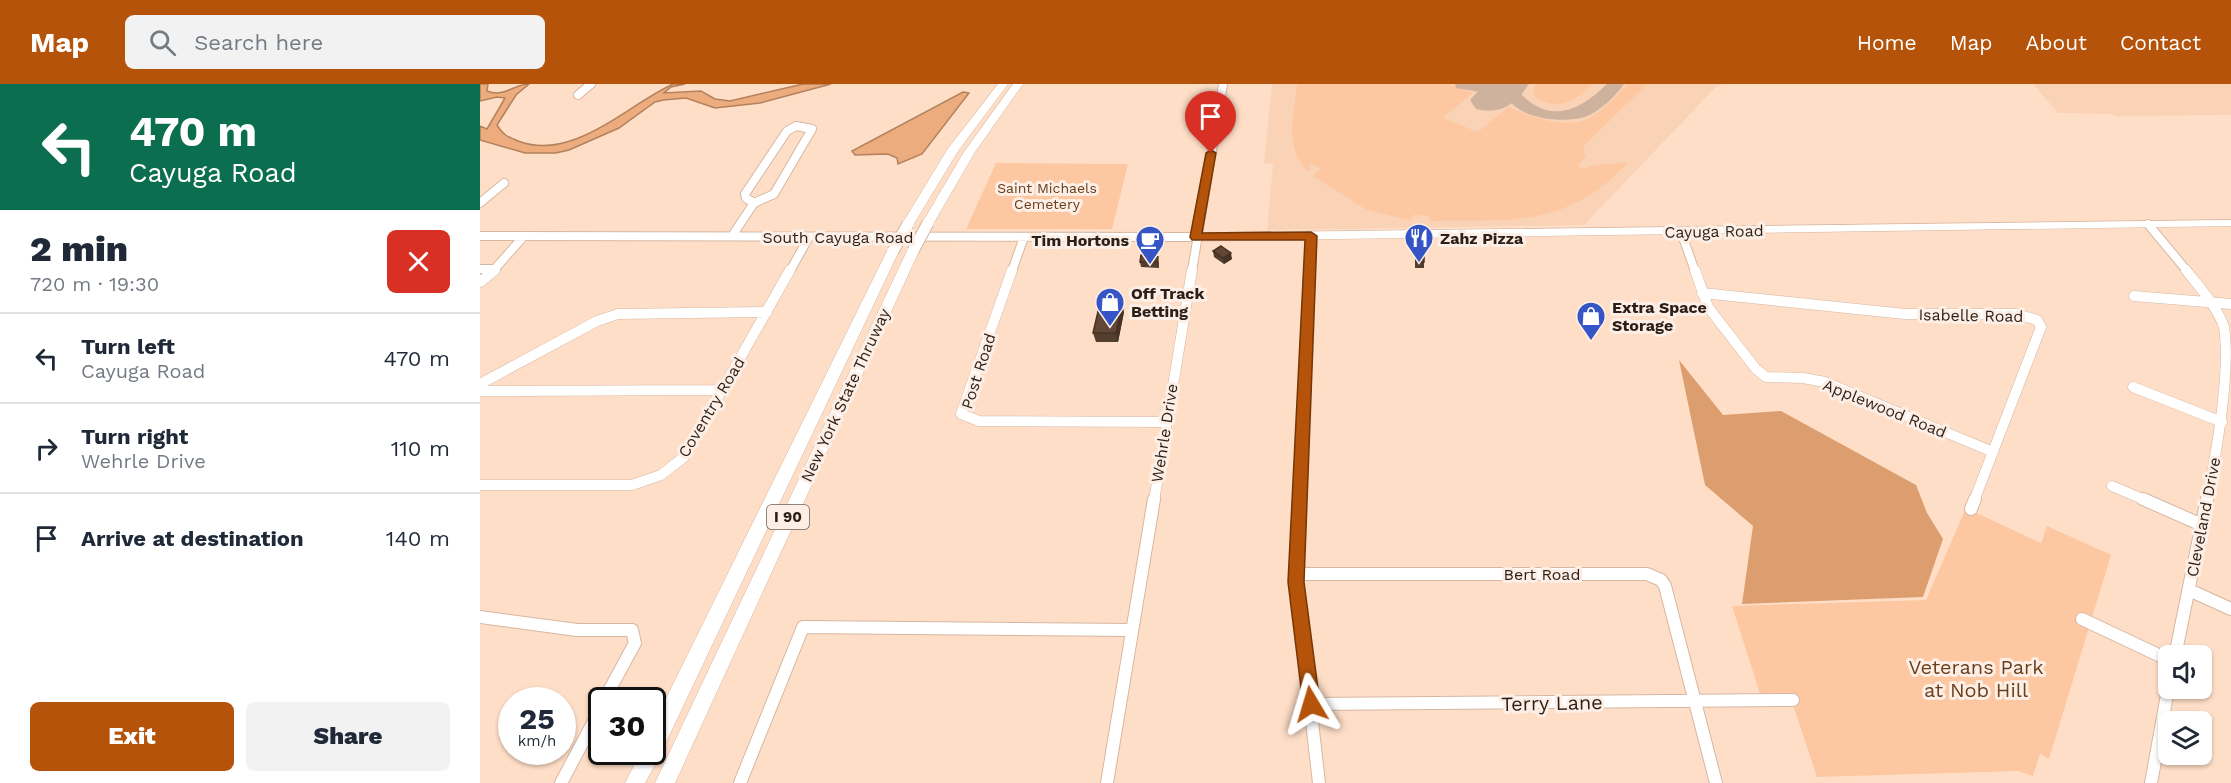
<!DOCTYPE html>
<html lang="en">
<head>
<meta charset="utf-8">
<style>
	:root { --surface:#fff; --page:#f2f2f3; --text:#1f2937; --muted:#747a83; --line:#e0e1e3; --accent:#b45309 }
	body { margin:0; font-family:"Work Sans",sans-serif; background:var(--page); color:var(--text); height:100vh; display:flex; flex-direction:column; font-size:22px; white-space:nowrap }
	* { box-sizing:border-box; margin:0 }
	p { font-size:20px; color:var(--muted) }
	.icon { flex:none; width:33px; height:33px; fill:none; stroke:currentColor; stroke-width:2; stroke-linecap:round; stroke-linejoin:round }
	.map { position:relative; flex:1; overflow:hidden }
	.details { display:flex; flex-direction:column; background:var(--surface); width:480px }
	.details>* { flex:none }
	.banner { background:#0b6e4f; color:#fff; overflow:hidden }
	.fabs { position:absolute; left:1678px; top:561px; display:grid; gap:12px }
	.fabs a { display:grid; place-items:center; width:54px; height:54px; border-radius:9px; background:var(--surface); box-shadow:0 2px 4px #0004; font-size:30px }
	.speed { position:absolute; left:18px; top:603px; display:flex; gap:12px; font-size:30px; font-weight:700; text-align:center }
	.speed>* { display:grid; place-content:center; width:78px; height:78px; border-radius:50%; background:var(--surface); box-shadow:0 2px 4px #0004; line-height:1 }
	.speed small { font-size:15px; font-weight:400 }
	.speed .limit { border:3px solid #111; border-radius:9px; background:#fff; color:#111 }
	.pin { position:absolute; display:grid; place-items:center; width:51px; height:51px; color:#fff; margin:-62px -26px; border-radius:50% 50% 50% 0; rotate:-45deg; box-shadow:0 0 6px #0007 }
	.pin .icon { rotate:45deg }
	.me { position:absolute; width:66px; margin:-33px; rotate:353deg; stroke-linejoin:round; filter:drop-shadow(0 0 4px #0008) }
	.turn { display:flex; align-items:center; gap:21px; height:126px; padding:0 30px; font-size:27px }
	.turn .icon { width:78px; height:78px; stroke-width:2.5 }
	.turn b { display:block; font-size:42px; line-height:51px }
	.round { display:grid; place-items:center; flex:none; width:63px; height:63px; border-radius:9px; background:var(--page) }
	.summary { display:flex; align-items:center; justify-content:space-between; height:102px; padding:0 30px }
	h1 { font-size:36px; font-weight:800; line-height:45px }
	.button { display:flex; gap:12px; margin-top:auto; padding:12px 30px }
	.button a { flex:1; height:69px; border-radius:9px; background:var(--accent); color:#fff; font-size:24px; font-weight:800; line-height:69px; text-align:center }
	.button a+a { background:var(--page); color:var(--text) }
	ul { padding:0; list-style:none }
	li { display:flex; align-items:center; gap:18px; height:90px; padding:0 30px; border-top:2px solid var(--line) }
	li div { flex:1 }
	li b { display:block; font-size:22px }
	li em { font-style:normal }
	header { display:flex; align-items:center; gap:36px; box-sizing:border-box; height:84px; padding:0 30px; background:var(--accent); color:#fff }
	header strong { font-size:28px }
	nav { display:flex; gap:33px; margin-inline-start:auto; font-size:21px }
	.search { width:420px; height:54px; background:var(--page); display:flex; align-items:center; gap:15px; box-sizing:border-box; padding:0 21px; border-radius:9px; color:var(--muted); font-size:22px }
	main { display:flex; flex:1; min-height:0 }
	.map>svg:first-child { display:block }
	.built { fill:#fad3b7 }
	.green { fill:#fdc8a1 }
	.forest { fill:#dd9e6f }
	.water { fill:#ecac7d; stroke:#b2825e; stroke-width:1.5 }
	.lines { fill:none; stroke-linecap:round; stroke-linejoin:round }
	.taxiway { fill:#ceb29e; fill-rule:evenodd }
	.runway { fill:#ceb29e; fill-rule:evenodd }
	.minor-far2-casing { stroke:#d6b7a1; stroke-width:10 }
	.minor-far1-casing { stroke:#d6b7a1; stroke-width:11 }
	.minor-casing { stroke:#d6b7a1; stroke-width:14 }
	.major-casing { stroke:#d6b7a1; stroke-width:1 }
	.highway-casing { stroke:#d6b7a1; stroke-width:1 }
	.minor-far2 { stroke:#fff; stroke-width:8 }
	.minor-far1 { stroke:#fff; stroke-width:10 }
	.minor { stroke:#fff; stroke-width:12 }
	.major { fill:#fff; fill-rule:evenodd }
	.highway { fill:#fff; fill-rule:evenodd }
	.highway-bridge-casing { stroke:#d6b7a1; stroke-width:13; stroke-linecap:butt }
	.highway-bridge { stroke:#fff; stroke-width:11 }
	.wall { fill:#543e2d }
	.shaded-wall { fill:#453224 }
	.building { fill:#624834; stroke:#453224; stroke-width:1.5 }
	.route { fill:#b45309; stroke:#753606; stroke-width:1.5 }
	.labels { text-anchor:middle; stroke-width:6; stroke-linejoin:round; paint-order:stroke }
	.far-park-label { font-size:14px; fill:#693f1c; stroke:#fdefe6 }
	.shield { fill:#fdefe6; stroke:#6a5d55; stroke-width:1.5 }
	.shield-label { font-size:15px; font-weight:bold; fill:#2b1f17 }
	.street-label { font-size:16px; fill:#2b1f17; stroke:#fdefe6 }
	.poi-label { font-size:16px; font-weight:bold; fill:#2b1f17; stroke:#fdefe6; text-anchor:start }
	.near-park-label { font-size:20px; fill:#693f1c; stroke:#fdefe6 }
	.near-street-label { font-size:20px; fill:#2b1f17; stroke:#fdefe6 }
</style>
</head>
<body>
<header>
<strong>Map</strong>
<div class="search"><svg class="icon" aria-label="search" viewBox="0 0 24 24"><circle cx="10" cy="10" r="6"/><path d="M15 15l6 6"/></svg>Search here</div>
<nav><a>Home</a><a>Map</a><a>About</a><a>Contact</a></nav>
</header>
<main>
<section class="details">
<div class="banner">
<div class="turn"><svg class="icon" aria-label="left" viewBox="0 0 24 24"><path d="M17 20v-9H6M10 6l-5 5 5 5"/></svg><div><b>470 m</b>Cayuga Road</div></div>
</div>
<div class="summary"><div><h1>2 min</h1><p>720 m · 19:30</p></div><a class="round" style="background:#d93025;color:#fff"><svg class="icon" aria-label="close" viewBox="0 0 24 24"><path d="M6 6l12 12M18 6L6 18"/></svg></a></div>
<ul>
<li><svg class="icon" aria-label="left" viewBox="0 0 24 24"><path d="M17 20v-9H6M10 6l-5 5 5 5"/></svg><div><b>Turn left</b><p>Cayuga Road</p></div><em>470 m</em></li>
<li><svg class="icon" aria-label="right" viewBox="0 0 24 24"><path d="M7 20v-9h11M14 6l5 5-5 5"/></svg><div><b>Turn right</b><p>Wehrle Drive</p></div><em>110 m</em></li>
<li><svg class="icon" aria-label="arrive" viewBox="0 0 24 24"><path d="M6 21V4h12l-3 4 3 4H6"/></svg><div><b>Arrive at destination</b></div><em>140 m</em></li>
</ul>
<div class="button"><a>Exit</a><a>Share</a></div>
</section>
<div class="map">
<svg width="1751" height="699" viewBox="0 0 1751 699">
	<rect width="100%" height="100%" fill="#ffdec7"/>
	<!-- built -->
	<path class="built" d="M792 0H1243L1235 4 1104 141 787 146 793 80 784 79Z
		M1553 0H1751V31L1635 32 1632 30 1578 29Z"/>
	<!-- green -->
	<path class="green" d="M817 0H969L993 9 963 34 998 48 1028 23C1055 33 1091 50 1117 29 1128 21 1138 10 1148 0H1167L1105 61 1103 66 1106 73 1098 82 1105 85 1108 82 1148 78C1089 144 1031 136 950 137L949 132 933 131 931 136 925 135 885 125 833 92 841 84 829 80 830 87H827C804 63 814 30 817 0Z
		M1055 0H1113C1096 16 1080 28 1057 14L1053 9Z
		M516 79 648 80 632 145H486Z
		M1486 424 1561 459 1567 442 1631 471 1569 675 1560 670 1553 692 1538 687 1337 693 1310 612 1281 613 1252 522 1446 516Z"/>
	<!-- forest -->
	<path class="forest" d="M1199 276 1243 331 1301 327 1436 401 1447 429 1463 455 1443 513 1262 520 1273 442 1225 401Z"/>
	<!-- water -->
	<path class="water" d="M0 0H8L7 7C24 14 34 0 49 0L36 11 17 41C23 51 28 53 38 57 93 78 147 21 193 0H205L191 3 184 9 221 7 235 15 250 17 323 0H351L280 19 235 24 206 14 183 16 175 18 139 44 89 66 76 69H45L0 56V42L7 45 25 14 17 13 0 17Z
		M483 8 489 9 442 70 418 80 417 74 408 70 375 71 372 67Z"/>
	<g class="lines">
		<!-- taxiway -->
		<path class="taxiway" d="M975 0H1041L1042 11C1073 41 1101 25 1127 0H1144C1135 13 1120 27 1105 33 1082 40 1028 35 1026 5L1006 9 976 4Z"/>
		<!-- runway -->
		<path class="runway" d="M1005 0H1049C1035 21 1021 31 996 25L990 16Z"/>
		<!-- minor-far2 casing -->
		<g class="minor-far2-casing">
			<path id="minor-far2" d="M98 11 111 0
				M316 42 332 45 294 110 274 119 266 114 265 110 307 47Z
				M0 119 24 99
				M1668 140 1707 187
				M1201 148 1215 187
				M0 152 716 153
				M252 152 274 119
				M0 185H16
				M13 187 44 152
				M310 187 329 153
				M532 187 544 153
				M712 187 743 0
				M829 187 831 152"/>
		</g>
		<!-- minor-far1 casing -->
		<g class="minor-far1-casing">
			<path id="minor-far1" d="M532 186 481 330 499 337 686 338
				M1215 186 1228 223 1276 285 1286 293 1323 294 1345 298 1513 368
				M1706 186C1720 204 1736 221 1744 243 1751 288 1736 370 1727 417
				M0 198 15 186
				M1222 209 1425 230H1536L1557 236 1561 243 1494 417
				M1654 212 1751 220
				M0 300 117 237 138 230 287 228
				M1653 303 1742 338
				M0 307 243 306
				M0 401H152L181 391 204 373 310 186
				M1632 402 1667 417
				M674 417 712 186
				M820 417 830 186"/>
		</g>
		<!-- minor casing -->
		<g class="minor-casing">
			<path id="minor" d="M820 415 816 498 839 699
				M1663 415 1722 441
				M1491 425 1495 415
				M816 490H1167L1181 496 1185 502 1236 699
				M1709 506 1751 525
				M0 533 97 546H152L155 559 124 616
				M1602 535 1689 576
				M1695 572 1727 415
				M831 620 1313 616
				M81 699 122 622
				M260 699 323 543 652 546
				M627 699 674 415
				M1671 699 1689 600"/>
		</g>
		<!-- major casing -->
		<g class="major-casing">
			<path id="major" d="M1751 136V142L716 157 710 153 716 149Z"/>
		</g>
		<!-- highway casing -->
		<g class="highway-casing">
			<path id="highway" d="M518 0H528L478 67 432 143H424L422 140 467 66Z
				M533 0H543L495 68 452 142H444L442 139 484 68Z
				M413 163 419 167 178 675 165 699H145L161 668H172V643L407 167Z
				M433 163 439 167 195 699H175L427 167Z"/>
		</g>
		<!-- minor-far2 -->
		<use href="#minor-far2" class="minor-far2"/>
		<!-- minor-far1 -->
		<use href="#minor-far1" class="minor-far1"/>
		<!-- minor -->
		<use href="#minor" class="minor"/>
		<!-- major -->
		<use href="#major" class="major"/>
		<!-- highway -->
		<use href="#highway" class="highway"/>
		<!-- highway-bridge casing -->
		<g class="highway-bridge-casing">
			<path id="highway-bridge" d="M413 167 428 140
				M433 167 448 139"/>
		</g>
		<!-- highway-bridge -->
		<use href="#highway-bridge" class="highway-bridge"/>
	</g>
	<!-- wall -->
	<path class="wall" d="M733 167 752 175 744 180 734 173Z
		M935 167 944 178V184H935Z
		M678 173 679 179V184L661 183 660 178Z
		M644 228 638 258H616L613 249Z"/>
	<!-- shaded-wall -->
	<path class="shaded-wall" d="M751 169 752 175 744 180 743 174Z
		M642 219 644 228 638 258 636 249Z"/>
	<!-- building -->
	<path class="building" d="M741 162 751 169 743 174 733 167Z
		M935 167H944V178H936Z
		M661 171 678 173 677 178H660Z
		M620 219H642L636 249H613Z"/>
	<!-- route -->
	<path class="route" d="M731 66 736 69 722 149 831 148 837 152 824 498 840 620 837 625 831 628 825 625 823 620 808 498 825 156H712L710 153 726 69Z"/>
	<!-- icons -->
	<defs>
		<g id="restaurant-pin" transform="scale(1.5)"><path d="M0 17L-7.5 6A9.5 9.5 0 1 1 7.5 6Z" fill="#3555c6" stroke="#fdefe6"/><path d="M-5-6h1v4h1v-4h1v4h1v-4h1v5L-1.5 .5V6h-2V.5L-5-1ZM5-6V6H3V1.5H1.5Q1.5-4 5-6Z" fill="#fff"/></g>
		<g id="cafe-pin" transform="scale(1.5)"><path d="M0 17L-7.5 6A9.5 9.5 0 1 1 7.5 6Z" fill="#3555c6" stroke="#fdefe6"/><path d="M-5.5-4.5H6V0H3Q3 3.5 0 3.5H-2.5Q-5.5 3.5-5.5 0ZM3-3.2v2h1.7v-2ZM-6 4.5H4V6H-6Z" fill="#fff"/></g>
		<g id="shop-pin" transform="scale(1.5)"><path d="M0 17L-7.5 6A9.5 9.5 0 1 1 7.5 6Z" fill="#3555c6" stroke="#fdefe6"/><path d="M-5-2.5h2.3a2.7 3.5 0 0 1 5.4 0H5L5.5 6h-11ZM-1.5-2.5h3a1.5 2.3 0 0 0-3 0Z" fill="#fff"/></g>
	</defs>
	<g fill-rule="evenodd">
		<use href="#restaurant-pin" x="939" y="154"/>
		<use href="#cafe-pin" x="670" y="156"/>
		<use href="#shop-pin" x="630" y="218"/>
		<use href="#shop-pin" x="1111" y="232"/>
	</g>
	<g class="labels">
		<!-- far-park labels -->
		<g class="far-park-label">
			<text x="567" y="109">Saint Michaels<tspan x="567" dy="16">Cemetery</tspan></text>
		</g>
		<!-- shield labels -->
		<rect class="shield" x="287" y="421" width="42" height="24" rx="4.5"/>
		<g class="shield-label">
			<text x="308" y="438">I 90</text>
		</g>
		<!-- street labels -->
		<g class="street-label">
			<text transform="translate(1234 147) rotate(-1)" y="6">Cayuga Road</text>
			<text x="358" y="159">South Cayuga Road</text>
			<text transform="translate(1491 231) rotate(1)" y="6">Isabelle Road</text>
			<text transform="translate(498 287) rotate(-72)" y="6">Post Road</text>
			<text transform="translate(365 311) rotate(-65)" y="6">New York State Thruway</text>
			<text transform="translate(231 323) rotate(-59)" y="6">Coventry Road</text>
			<text transform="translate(1405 324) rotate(22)" y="6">Applewood Road</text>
			<text transform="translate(684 349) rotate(-81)" y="6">Wehrle Drive</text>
			<text transform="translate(1723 433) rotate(-79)" y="6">Cleveland Drive</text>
			<text x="1062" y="496">Bert Road</text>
		</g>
		<!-- poi labels -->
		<g class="poi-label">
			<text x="960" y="160">Zahz Pizza</text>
			<text x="649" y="162" text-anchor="end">Tim Hortons</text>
			<text x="651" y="215">Off Track<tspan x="651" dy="18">Betting</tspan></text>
			<text x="1132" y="229">Extra Space<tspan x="1132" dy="18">Storage</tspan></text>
		</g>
		<!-- near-park labels -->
		<g class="near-park-label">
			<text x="1496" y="590">Veterans Park<tspan x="1496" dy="23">at Nob Hill</tspan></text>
		</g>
		<!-- near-street labels -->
		<g class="near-street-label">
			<text transform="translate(1072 619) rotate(-1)" y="7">Terry Lane</text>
		</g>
	</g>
</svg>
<div class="fabs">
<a><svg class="icon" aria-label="sound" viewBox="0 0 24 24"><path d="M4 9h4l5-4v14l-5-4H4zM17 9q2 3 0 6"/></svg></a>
<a><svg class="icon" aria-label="layers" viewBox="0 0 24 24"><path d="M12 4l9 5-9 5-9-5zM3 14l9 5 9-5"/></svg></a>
</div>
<div class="speed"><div>25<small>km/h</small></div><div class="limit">30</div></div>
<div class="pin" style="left:731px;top:69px;background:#d93025"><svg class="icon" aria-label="arrive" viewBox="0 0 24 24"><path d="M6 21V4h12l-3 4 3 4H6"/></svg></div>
<svg class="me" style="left:831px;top:620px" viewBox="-20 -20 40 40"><path d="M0-17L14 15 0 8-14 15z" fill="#b45309" stroke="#fff" stroke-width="4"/></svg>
</div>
</main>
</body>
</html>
